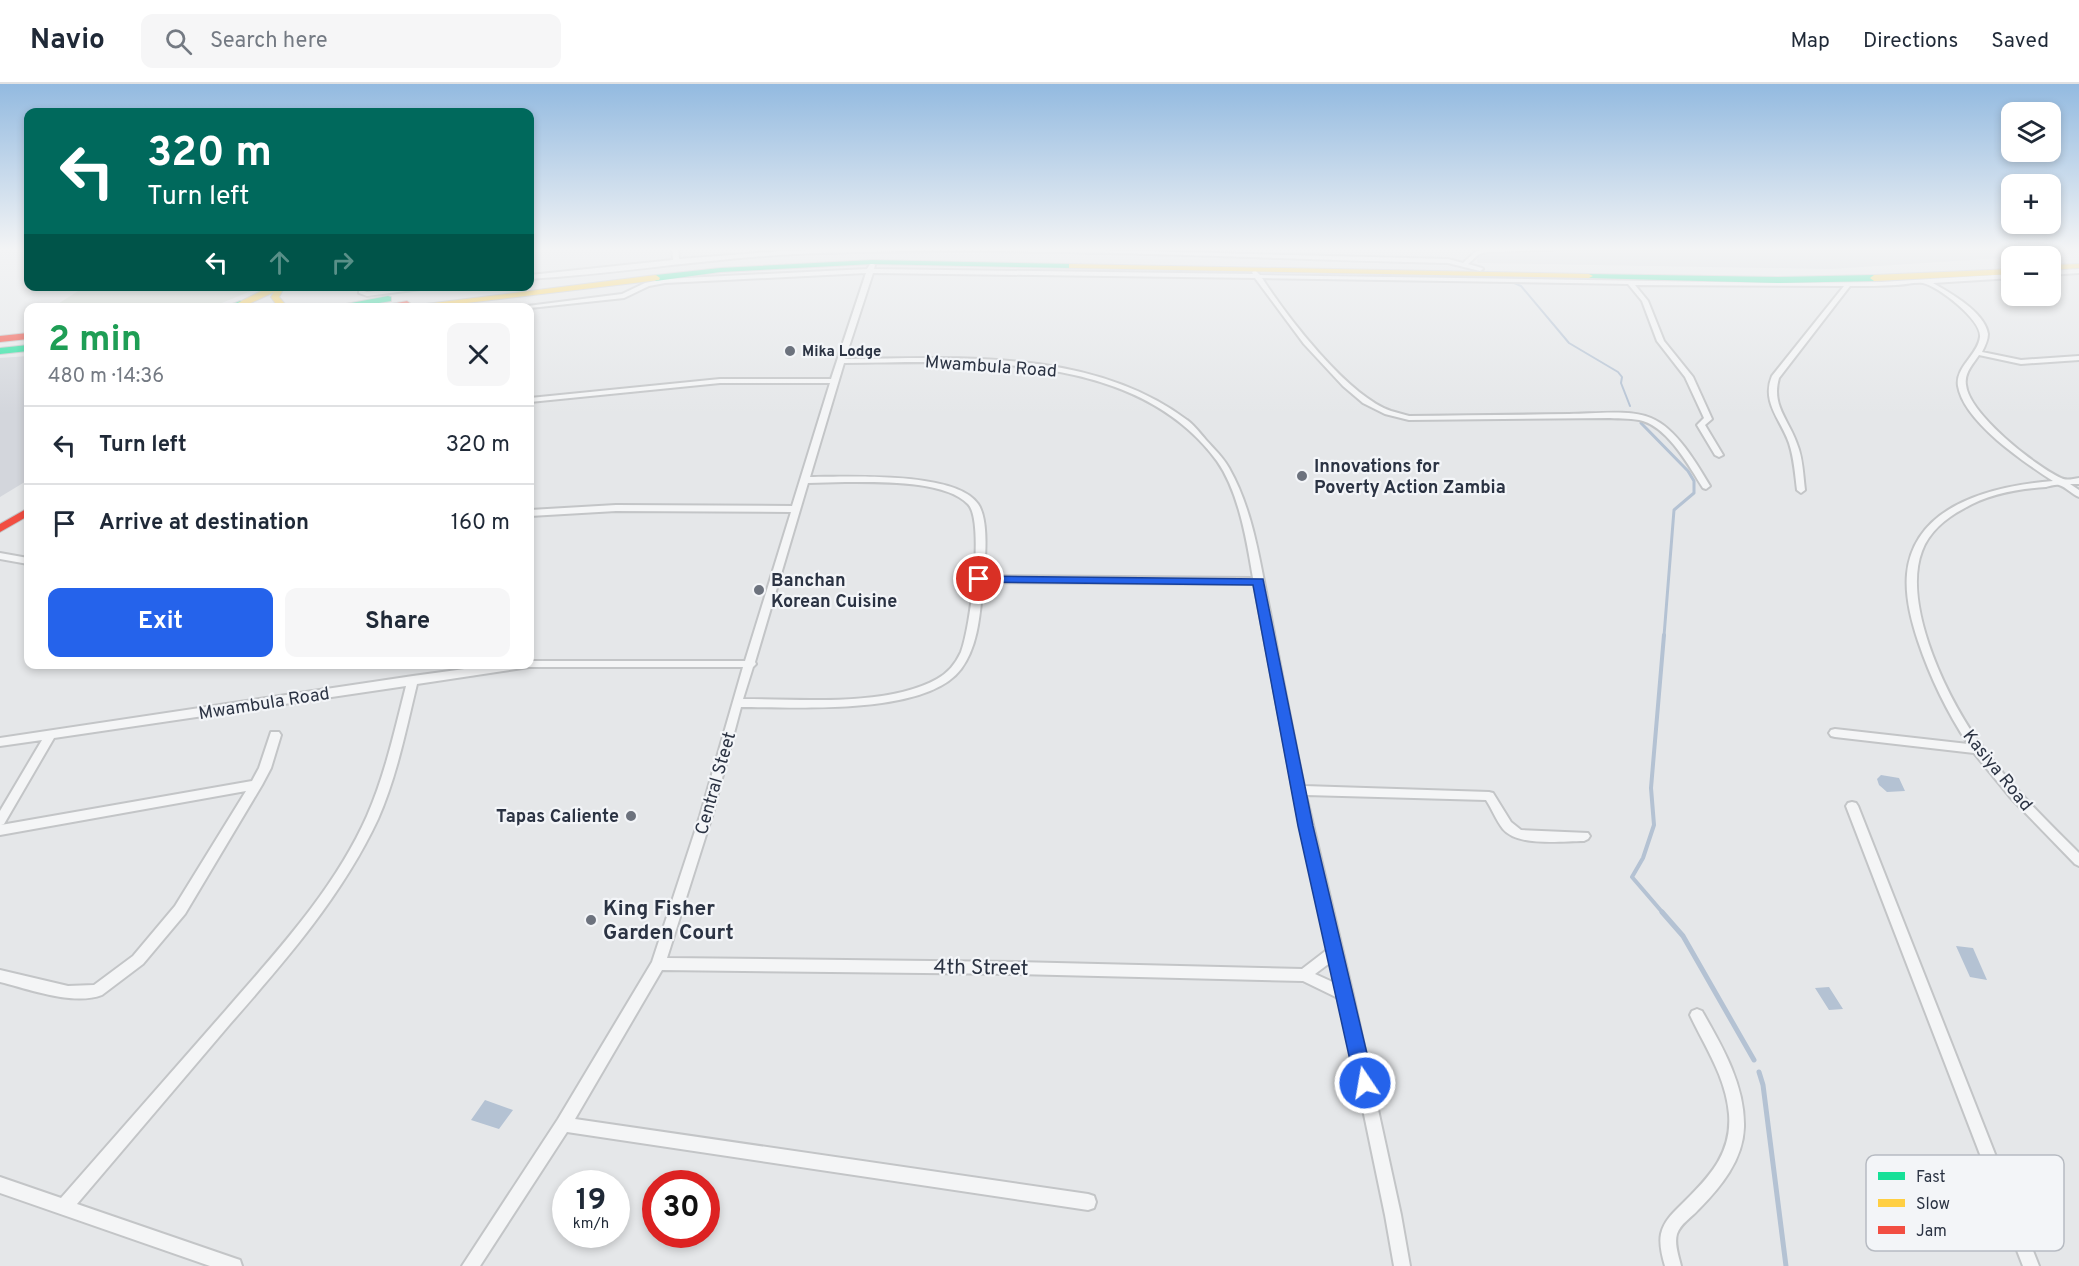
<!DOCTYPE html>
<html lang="en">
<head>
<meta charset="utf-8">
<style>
	:root { --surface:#fff; --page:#f6f6f7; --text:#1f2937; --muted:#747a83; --line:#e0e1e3; --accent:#2563eb }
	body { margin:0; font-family:Overpass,sans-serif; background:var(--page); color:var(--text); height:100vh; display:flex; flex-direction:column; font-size:22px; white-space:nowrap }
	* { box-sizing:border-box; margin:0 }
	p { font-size:20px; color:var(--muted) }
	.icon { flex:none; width:33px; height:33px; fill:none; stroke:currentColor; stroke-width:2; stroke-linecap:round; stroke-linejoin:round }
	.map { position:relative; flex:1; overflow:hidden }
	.sheet { position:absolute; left:24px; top:219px; width:510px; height:366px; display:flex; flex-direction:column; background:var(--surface); border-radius:12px; box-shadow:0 3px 9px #0003 }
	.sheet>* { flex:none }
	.top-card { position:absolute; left:24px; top:24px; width:510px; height:183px; border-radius:12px; box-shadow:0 3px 9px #0003; background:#00695c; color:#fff; overflow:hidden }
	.fabs { position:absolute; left:2001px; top:18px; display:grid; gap:12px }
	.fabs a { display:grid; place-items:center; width:60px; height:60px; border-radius:12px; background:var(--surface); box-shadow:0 3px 9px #0003; font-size:30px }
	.speed { position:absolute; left:552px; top:1086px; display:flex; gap:12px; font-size:30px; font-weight:700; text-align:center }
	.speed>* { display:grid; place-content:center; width:78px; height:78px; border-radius:50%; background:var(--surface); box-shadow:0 3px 9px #0003; line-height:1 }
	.speed small { font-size:15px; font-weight:400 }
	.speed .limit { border:9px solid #d22; background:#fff; color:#111 }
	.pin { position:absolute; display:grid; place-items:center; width:51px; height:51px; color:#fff; margin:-26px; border:3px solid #fff; border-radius:50%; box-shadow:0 2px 6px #0007 }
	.me { position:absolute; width:66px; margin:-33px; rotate:348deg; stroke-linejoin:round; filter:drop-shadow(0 0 4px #0008) }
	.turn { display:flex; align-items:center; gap:21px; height:126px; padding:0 24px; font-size:27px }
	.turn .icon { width:78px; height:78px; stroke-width:2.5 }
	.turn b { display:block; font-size:42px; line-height:51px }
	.lanes { display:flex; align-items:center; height:57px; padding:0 24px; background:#0003; justify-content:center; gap:30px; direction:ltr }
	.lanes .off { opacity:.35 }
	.round { display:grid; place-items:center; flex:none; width:63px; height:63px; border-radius:12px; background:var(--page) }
	.overview { display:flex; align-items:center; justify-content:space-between; height:102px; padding:0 24px }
	h1 { font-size:36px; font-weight:700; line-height:45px; color:#1e9e55 }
	.action { display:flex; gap:12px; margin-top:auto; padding:12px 24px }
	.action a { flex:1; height:69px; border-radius:12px; background:var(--accent); color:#fff; font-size:24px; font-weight:700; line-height:69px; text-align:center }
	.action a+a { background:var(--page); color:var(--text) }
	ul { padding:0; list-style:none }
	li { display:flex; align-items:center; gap:18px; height:78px; padding:0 24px; border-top:2px solid var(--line) }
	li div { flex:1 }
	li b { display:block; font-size:22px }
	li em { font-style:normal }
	header { display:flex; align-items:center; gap:36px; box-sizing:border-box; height:84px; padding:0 30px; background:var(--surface); border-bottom:2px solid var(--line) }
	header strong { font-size:28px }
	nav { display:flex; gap:33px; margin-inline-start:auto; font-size:21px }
	.search { width:420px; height:54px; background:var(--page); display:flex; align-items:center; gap:15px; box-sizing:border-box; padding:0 21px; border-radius:12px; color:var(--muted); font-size:22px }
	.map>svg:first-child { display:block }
	.built { fill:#d3d6dc }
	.green { fill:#d5ddd5 }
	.water { fill:#b4c2d3 }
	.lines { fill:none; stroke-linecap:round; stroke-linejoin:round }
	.stream-far3 { stroke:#b4c2d3; stroke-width:2 }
	.stream-far2 { stroke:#b4c2d3; stroke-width:3 }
	.stream-far1 { stroke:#b4c2d3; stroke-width:4 }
	.stream { stroke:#b4c2d3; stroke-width:5 }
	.street-casing { stroke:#c3c5c7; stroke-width:4 }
	.fast-casing { stroke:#c3c5c7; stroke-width:2 }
	.slow-casing { stroke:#c3c5c7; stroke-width:2 }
	.jam-casing { stroke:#c3c5c7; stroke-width:2 }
	.street { fill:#f4f5f6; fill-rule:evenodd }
	.fast { fill:#16e098; fill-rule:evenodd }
	.slow { fill:#ffcf43; fill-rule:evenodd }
	.jam { fill:#f24e42; fill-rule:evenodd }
	.route { fill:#2563eb; stroke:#184099; stroke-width:1.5 }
	.poi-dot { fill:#6c727d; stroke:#f3f5f8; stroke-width:2 }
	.labels { text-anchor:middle; stroke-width:4.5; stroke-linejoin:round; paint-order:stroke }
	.far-poi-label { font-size:15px; font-weight:bold; fill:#2b3343; stroke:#f3f5f8; text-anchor:start }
	.street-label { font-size:18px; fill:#2b3343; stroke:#f3f5f8 }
	.poi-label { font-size:18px; font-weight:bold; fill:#2b3343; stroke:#f3f5f8; text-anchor:start }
	.near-poi-label { font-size:21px; font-weight:bold; fill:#2b3343; stroke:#f3f5f8; text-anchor:start }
	.near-street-label { font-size:21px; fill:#2b3343; stroke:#f3f5f8 }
	.key { fill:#f3f5f8; stroke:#b7bbc2; stroke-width:1.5 }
	.key-label { font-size:16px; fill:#2b3343 }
</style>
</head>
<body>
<header>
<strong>Navio</strong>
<div class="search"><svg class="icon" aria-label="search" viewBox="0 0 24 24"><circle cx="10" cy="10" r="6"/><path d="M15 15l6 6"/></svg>Search here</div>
<nav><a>Map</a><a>Directions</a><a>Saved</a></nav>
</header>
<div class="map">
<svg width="2079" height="1182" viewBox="0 0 2079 1182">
	<rect width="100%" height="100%" fill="#e5e7e9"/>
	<!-- built -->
	<path class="built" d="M1473 164H2079V169L1831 185 1478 179Z
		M28 272V396L0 413V274Z"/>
	<!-- green -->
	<path class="green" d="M86 202H261V203L212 223H53Z"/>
	<!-- water -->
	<path class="water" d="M1881 691 1899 694 1905 707 1887 708 1879 701 1877 695Z
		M1956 862 1973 864 1987 896 1970 893Z
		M1829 903 1843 925 1829 926 1815 904Z
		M485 1016 513 1026 499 1045 471 1036Z"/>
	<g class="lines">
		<!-- stream-far3 -->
		<path class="stream-far3" d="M1512 198 1521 202 1569 259 1618 288 1622 293 1621 299 1630 322"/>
		<!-- stream-far2 -->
		<path class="stream-far2" d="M1641 339 1688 387 1694 397V409L1674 426 1664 552"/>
		<!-- stream-far1 -->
		<path class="stream-far1" d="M1663 829 1632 793 1643 774 1654 741 1651 704 1664 551"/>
		<!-- stream -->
		<path class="stream" d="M1662 828 1683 852 1754 976
			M1759 988 1763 1001 1786 1182"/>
		<!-- street casing -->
		<g class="street-casing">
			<path id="street" d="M672 164H678L679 175 784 167 865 164 1055 165 1448 175 1463 179 1475 168 1485 164H1555L1552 166 1487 168 1479 170 1468 180 1482 184 1483 185 1480 187 1448 179C1239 174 1029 162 819 169 722 172 626 189 530 195V191L673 176Z
				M872 179 875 181 874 185 1253 190 1252 188 1255 186 1260 191 1785 199 1881 198 2012 190V194L1933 199C1950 209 1985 228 1988 250 1988 256 1985 262 1982 268L2021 276 2079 272V276L2021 280 1979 271C1973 280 1964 289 1966 301 1969 330 2035 382 2061 394 2066 397 2073 395 2079 394V400H2070L2079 406V413C2072 410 2066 403 2059 401 2056 400 2050 402 2046 403 2017 405 1988 410 1963 425 1946 434 1929 448 1922 467 1901 522 1950 621 1984 665 2012 703 2046 736 2079 769V782L2075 780 2010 713 1974 669 1835 653 1831 652 1829 649 1831 646 1835 645 1968 660C1947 628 1930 593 1918 557 1911 536 1905 512 1907 490 1914 419 1996 402 2053 397 2024 378 1964 338 1958 302 1955 283 1978 271 1980 253 1982 236 1938 202 1923 199 1915 198 1904 201 1896 201 1881 202 1866 202 1850 202L1779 294C1771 322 1789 336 1797 360 1803 374 1803 391 1805 406L1801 409 1797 406C1795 390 1794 374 1789 359 1781 336 1761 318 1772 292L1844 202 1635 201 1648 217 1664 257 1693 293 1712 335 1705 341 1723 371 1719 373 1715 371 1697 341 1704 334 1685 293 1657 257 1642 217 1628 200 1262 194C1288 234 1347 311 1391 327 1397 329 1403 330 1409 332 1462 331 1516 331 1569 330 1593 330 1629 325 1651 334 1676 344 1697 380 1710 402L1706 405 1703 404C1689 382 1669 345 1643 337 1633 334 1621 335 1610 334L1409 336 1385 330 1363 319 1343 302 1304 260 1255 194 873 189 845 275C959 274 1091 264 1187 336 1194 341 1200 349 1206 356 1214 365 1223 373 1229 384 1254 428 1260 480 1270 528 1281 586 1292 644 1304 702L1489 708 1493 709 1511 738 1521 746 1588 749 1590 752 1588 755 1584 757C1561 757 1518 763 1503 745 1496 736 1492 725 1486 716L1306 711 1353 911 1401 1131 1410 1182H1394L1385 1131 1340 915 1303 897 1015 890 662 886 575 1035 1088 1110 1094 1112 1096 1118 1094 1124 1088 1126 567 1048 480 1182H462L558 1035 652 878 700 732 743 583H529L417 600C406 645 397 692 378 735 342 812 286 876 230 940 179 1000 128 1060 77 1120L234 1174 240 1176 242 1182H210L0 1109V1093L61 1114C116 1051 171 989 226 926 278 866 334 806 367 732 385 691 395 645 406 602L54 654 4 740 1 741 252 697 259 684 271 648H279L281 651 271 684 262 701 185 830 143 880 102 911C73 922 29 905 0 898V886L68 902 94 901 133 872 175 822 246 707 0 751V727L42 656 0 662V654L413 592 501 580H530V577H745L791 428 616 427 530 432V426L616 421 792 422 830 299H720L530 318V314L720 295H831L866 189 665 199 649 202 624 214 530 224H512L622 210 645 199 665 195 867 185 870 180ZM844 279C967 278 1135 265 1217 377 1239 408 1247 458 1253 494L984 492C985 473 989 436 978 420 956 387 846 393 810 393ZM845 398C877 398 945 396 968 420 985 437 970 545 961 568 956 579 948 589 937 595 887 623 800 615 743 615L753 583 756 580 755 578 808 399ZM983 498 1254 500 1300 743 1328 865 1302 885 1015 878 667 874 712 732 741 623C795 623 926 632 961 585 979 561 980 527 983 498ZM1331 878 1337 900 1315 890Z
				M2079 185V189L2050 191V187Z
				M359 202H365L364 207 367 208 418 202H444L367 212 359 209Z
				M0 469 28 474V480L0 475Z
				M1852 718 1856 719 1858 722 2039 1182H2023L1846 722 1848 719Z
				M1697 925 1702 927C1722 962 1745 1001 1744 1043 1743 1076 1721 1103 1698 1126 1692 1133 1680 1140 1677 1150 1674 1160 1679 1173 1681 1182H1665C1662 1172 1659 1160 1661 1150 1664 1136 1675 1127 1685 1117 1711 1091 1732 1068 1729 1030 1726 993 1705 963 1690 931L1692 927Z"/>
		</g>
		<!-- fast casing -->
		<g class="fast-casing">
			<path id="fast" d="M872 176 1072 180 1076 182 1072 184 872 180 720 188 656 197 652 194 656 191 720 184Z
				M1586 190 1778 193 1874 191 1878 194 1874 197 1778 199 1589 194H1586Z
				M388 212 391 213V217L349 224H325Z
				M240 217 243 218V222L223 224Z
				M28 261V267L0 270V264Z"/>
		</g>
		<!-- slow casing -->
		<g class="slow-casing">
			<path id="slow" d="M1069 180 1589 190 1593 192 1589 194 1072 184H1069Z
				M2079 180V184L2050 186V181Z
				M2012 185V190L1874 197 1870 194 1874 191Z
				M656 191 660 194 659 196 425 224H394Z
				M271 202H285L279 213 284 219 292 224 278 223 271 213 274 208 240 224H228Z"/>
		</g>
		<!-- jam casing -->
		<g class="jam-casing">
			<path id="jam" d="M407 217 411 220 410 222 371 224Z
				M28 249V255L0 258V252Z
				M28 424V432L0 448V440Z"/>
		</g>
		<!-- street -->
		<use href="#street" class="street"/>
		<!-- fast -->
		<use href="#fast" class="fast"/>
		<!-- slow -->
		<use href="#slow" class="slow"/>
		<!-- jam -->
		<use href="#jam" class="jam"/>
	</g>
	<!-- sky -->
	<linearGradient id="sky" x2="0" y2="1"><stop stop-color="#93bae0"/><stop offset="0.5" stop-color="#f3f4f5"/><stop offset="1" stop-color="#f3f4f5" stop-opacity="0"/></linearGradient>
	<rect width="2079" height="330" fill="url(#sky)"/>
	<!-- route -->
	<path class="route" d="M979 492 1263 495 1313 742 1374 999 1372 1006 1365 1008 1358 1006 1355 999 1298 742 1253 501 975 498 973 495Z"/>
	<!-- markers -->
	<g class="poi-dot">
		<circle cx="790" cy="267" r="6"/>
		<circle cx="1302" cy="392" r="6"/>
		<circle cx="759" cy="506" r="6"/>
		<circle cx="631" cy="732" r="6"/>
		<circle cx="591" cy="836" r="6"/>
	</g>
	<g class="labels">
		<!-- far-poi labels -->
		<g class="far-poi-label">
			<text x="802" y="272">Mika Lodge</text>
		</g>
		<!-- street labels -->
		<g class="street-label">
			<text transform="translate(991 282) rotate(4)" y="6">Mwambula Road</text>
			<text transform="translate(264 619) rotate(-9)" y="6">Mwambula Road</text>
			<text transform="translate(1998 686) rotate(51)" y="6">Kasiya Road</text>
			<text transform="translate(715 699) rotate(-74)" y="6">Central Steet</text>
		</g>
		<!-- poi labels -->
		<g class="poi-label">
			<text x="1314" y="388">Innovations for<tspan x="1314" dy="21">Poverty Action Zambia</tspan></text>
			<text x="771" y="502">Banchan<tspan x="771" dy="21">Korean Cuisine</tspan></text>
			<text x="619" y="738" text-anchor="end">Tapas Caliente</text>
		</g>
		<!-- near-poi labels -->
		<g class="near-poi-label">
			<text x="603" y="831">King Fisher<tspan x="603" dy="24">Garden Court</tspan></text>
		</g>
		<!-- near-street labels -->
		<g class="near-street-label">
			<text transform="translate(981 883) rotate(1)" y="7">4th Street</text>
		</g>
	</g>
	<!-- legend -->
	<rect x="1866" y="1071" width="198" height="96" rx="9" class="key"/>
	<rect x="1878" y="1088" width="27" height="8" fill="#16e098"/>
	<rect x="1878" y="1115" width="27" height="8" fill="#ffcf43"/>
	<rect x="1878" y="1142" width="27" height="8" fill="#f24e42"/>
	<g class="key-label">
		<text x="1916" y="1098">Fast</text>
		<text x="1916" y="1125">Slow</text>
		<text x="1916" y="1152">Jam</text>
	</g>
</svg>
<div class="fabs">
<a><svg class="icon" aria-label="layers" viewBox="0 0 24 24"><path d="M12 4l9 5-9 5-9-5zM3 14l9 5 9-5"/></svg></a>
<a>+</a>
<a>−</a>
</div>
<div class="speed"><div>19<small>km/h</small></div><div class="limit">30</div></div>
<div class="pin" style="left:979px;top:495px;background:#d93025"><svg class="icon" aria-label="arrive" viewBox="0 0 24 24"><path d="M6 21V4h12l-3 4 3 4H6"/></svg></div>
<svg class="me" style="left:1365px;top:999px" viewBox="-20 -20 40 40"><circle r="17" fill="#2563eb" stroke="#fff" stroke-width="3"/><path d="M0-11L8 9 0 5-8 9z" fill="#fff"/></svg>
<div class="top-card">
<div class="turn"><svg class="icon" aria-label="left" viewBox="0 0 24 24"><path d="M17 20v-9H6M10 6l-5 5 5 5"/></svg><div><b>320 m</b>Turn left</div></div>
<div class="lanes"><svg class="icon" aria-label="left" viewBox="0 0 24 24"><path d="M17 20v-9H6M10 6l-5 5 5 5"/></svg><svg class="icon off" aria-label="ahead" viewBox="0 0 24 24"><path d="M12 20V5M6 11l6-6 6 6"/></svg><svg class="icon off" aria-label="right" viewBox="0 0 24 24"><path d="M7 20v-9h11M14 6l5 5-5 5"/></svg></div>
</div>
<section class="sheet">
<div class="overview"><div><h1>2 min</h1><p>480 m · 14:36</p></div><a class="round"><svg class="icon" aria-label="close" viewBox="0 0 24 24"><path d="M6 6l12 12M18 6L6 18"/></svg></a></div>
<ul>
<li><svg class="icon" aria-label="left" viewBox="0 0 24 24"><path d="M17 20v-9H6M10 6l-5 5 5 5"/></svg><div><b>Turn left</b></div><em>320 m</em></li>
<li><svg class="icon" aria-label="arrive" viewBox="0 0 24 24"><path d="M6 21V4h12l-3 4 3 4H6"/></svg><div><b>Arrive at destination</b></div><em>160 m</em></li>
</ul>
<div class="action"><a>Exit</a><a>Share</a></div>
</section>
</div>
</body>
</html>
